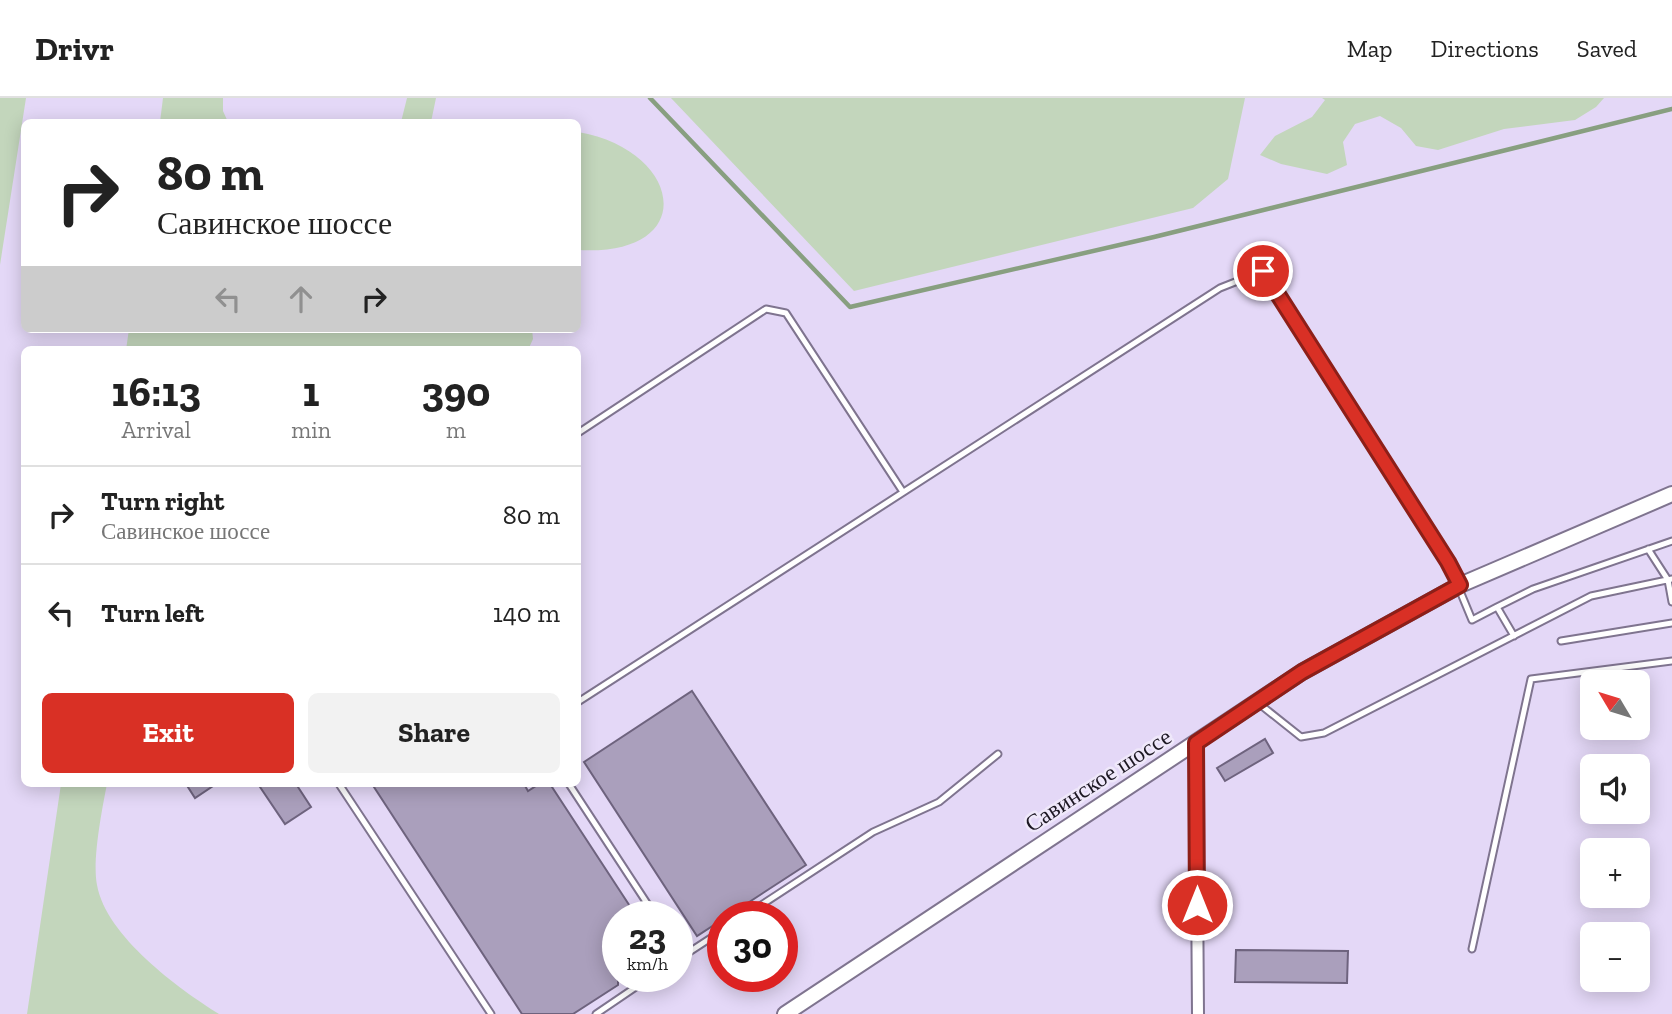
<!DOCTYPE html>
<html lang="en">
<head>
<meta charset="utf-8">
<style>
	:root { --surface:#fff; --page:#f2f2f2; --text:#222; --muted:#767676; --line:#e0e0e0; --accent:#d93025 }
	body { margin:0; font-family:"Zilla Slab",serif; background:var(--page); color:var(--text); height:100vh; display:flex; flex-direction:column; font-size:26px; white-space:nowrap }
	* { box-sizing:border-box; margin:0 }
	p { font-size:23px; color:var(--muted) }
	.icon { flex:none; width:38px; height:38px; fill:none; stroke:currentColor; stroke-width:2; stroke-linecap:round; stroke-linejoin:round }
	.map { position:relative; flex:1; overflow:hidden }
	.panel { position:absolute; left:21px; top:248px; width:560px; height:441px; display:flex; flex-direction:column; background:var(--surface); border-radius:10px; box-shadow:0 4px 18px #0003 }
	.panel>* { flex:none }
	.hud { position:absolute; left:21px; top:21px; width:560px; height:214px; border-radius:10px; box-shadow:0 4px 18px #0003; background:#fff; color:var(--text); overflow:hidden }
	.needle { width:46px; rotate:308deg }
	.buttons { position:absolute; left:1580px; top:572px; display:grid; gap:14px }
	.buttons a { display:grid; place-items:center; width:70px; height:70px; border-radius:10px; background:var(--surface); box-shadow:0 4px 18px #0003; font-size:35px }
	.speed { position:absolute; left:602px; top:803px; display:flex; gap:14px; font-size:35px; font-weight:700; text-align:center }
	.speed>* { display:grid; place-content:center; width:91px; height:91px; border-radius:50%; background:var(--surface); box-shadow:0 4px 18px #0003; line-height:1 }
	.speed small { font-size:18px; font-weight:400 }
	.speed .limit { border:10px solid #d22; background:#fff; color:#111 }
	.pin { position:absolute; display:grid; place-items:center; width:60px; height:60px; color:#fff; margin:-30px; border:4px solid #fff; border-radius:50%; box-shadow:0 2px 7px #0007 }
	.me { position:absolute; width:77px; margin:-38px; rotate:0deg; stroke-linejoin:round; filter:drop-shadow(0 0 5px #0008) }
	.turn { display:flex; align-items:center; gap:24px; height:147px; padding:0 21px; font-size:32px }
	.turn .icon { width:91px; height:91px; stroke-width:2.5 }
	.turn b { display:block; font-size:49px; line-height:60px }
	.lanes { display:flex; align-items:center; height:66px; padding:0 21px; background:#0003; justify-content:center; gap:35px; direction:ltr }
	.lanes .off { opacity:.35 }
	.eta { display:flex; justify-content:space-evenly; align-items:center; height:119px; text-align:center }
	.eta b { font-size:42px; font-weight:700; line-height:49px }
	.action { display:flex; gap:14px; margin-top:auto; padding:14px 21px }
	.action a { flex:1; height:80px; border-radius:10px; background:var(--accent); color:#fff; font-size:28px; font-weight:700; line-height:80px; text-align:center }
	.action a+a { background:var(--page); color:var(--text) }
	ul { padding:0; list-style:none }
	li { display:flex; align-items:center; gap:21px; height:98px; padding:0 21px; border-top:2px solid var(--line) }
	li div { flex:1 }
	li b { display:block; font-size:26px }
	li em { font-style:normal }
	header { display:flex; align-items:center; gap:42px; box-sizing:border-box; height:98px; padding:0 35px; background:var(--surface); border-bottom:2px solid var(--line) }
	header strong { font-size:33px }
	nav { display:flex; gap:38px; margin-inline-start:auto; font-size:24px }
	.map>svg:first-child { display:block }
	.green { fill:#c3d6bc }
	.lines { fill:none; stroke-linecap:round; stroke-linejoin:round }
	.stream { stroke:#889f80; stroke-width:4.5 }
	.building { fill:#aa9fbc; stroke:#6e637e; stroke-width:2 }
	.service-casing { stroke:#7f748f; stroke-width:9 }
	.minor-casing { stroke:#7f748f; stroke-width:14 }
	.tertiary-casing { stroke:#7f748f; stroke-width:18 }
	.service { stroke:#fff; stroke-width:5 }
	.minor { stroke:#fff; stroke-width:10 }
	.tertiary { stroke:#fff; stroke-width:14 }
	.route-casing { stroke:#8d1f18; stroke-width:18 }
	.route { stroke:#d93025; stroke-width:12 }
	.labels { text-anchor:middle; stroke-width:5; stroke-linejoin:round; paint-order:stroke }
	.street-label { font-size:23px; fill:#1c1722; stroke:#efe8fa }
</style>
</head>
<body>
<header>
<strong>Drivr</strong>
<nav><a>Map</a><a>Directions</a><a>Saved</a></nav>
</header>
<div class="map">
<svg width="1672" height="916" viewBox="0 0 1672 916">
	<rect width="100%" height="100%" fill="#e4d8f7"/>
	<!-- green -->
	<path class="green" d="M0 0H26L0 167Z
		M163 0H223V13L228 24H160Z
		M407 0H436L431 24H401Z
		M671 0H1245L1228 81 1193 110 854 193Z
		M1322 0H1604L1596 9 1575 22 1504 31 1438 52 1416 48 1401 30 1380 18 1355 26 1343 44 1347 67 1327 76 1281 66 1260 57 1275 38 1312 19 1325 2Z
		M578 34C683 52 701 159 578 152Z
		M129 231H532L533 241 528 252H126Z
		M61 686H107C102 711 92 763 97 787 106 838 179 891 219 916H27Z"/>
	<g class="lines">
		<!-- stream -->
		<path class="stream" d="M650 0 850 209 1154 139 1672 11"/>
	</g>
	<!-- building -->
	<path class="building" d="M692 593 806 767 697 838 584 664Z
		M1265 641 1273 655 1225 683 1217 670Z
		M186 686H216L195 700Z
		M258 686H296L311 709 285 726Z
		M372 686H524L528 693 539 686H550L637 819H618V887L573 916H522Z
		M1236 852 1348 853 1347 885 1235 884Z"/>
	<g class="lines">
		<!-- service casing -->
		<g class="service-casing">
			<path id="service" d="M578 335 766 211 786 215 903 394
				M1648 451 1668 482 1672 504
				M1497 509 1533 491 1672 443
				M1561 543 1672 525
				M578 604 1220 190 1263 173 1448 464 1472 522 1497 509 1514 538
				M1257 604 1301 639 1324 635 1591 498 1672 481
				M339 686 491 916
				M569 686 656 819
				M743 819 873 734 939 704 998 656
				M1472 851 1531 581 1672 563
				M677 862 723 832
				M596 916 652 878"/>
		</g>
		<!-- minor casing -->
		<g class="minor-casing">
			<path id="minor" d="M1196 645 1198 916"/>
		</g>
		<!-- tertiary casing -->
		<g class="tertiary-casing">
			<path id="tertiary" d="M785 916 1302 574 1460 487 1672 396"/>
		</g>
		<!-- service -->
		<use href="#service" class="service"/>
		<!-- minor -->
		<use href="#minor" class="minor"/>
		<!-- tertiary -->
		<use href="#tertiary" class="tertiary"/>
	</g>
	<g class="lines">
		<!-- route casing -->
		<g class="route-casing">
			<path id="route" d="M1197 807 1196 645 1302 574 1460 487 1448 464 1263 173"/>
		</g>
		<!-- route -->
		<use href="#route" class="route"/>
	</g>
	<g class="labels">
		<!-- street labels -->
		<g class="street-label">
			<text transform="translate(1098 682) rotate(-33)" y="8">Савинское шоссе</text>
		</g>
	</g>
</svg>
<div class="buttons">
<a><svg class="needle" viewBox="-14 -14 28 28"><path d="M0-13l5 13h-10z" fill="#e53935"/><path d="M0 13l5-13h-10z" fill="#767676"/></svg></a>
<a><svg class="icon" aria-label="sound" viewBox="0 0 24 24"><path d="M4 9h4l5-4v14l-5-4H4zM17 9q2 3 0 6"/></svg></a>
<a>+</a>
<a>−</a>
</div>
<div class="speed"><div>23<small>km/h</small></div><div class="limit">30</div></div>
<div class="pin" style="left:1263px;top:173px;background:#d93025"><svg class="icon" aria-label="arrive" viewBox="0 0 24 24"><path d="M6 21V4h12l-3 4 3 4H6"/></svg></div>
<svg class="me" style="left:1197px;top:807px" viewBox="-20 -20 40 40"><circle r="17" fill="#d93025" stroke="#fff" stroke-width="3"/><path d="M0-11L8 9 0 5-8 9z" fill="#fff"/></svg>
<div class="hud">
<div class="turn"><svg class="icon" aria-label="right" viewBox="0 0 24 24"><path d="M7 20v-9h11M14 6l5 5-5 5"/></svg><div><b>80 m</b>Савинское шоссе</div></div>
<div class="lanes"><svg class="icon off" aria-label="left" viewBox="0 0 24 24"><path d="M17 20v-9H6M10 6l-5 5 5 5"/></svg><svg class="icon off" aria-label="ahead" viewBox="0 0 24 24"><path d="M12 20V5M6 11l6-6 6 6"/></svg><svg class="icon" aria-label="right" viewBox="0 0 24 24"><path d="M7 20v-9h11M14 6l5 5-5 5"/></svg></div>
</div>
<section class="panel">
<div class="eta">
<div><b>16:13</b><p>Arrival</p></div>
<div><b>1</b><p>min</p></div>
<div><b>390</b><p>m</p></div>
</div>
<ul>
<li><svg class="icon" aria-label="right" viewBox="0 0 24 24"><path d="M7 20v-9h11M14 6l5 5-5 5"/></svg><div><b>Turn right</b><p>Савинское шоссе</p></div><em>80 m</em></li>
<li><svg class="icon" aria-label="left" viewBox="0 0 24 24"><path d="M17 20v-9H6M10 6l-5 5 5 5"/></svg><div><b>Turn left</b></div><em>140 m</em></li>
</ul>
<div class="action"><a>Exit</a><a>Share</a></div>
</section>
</div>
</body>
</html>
